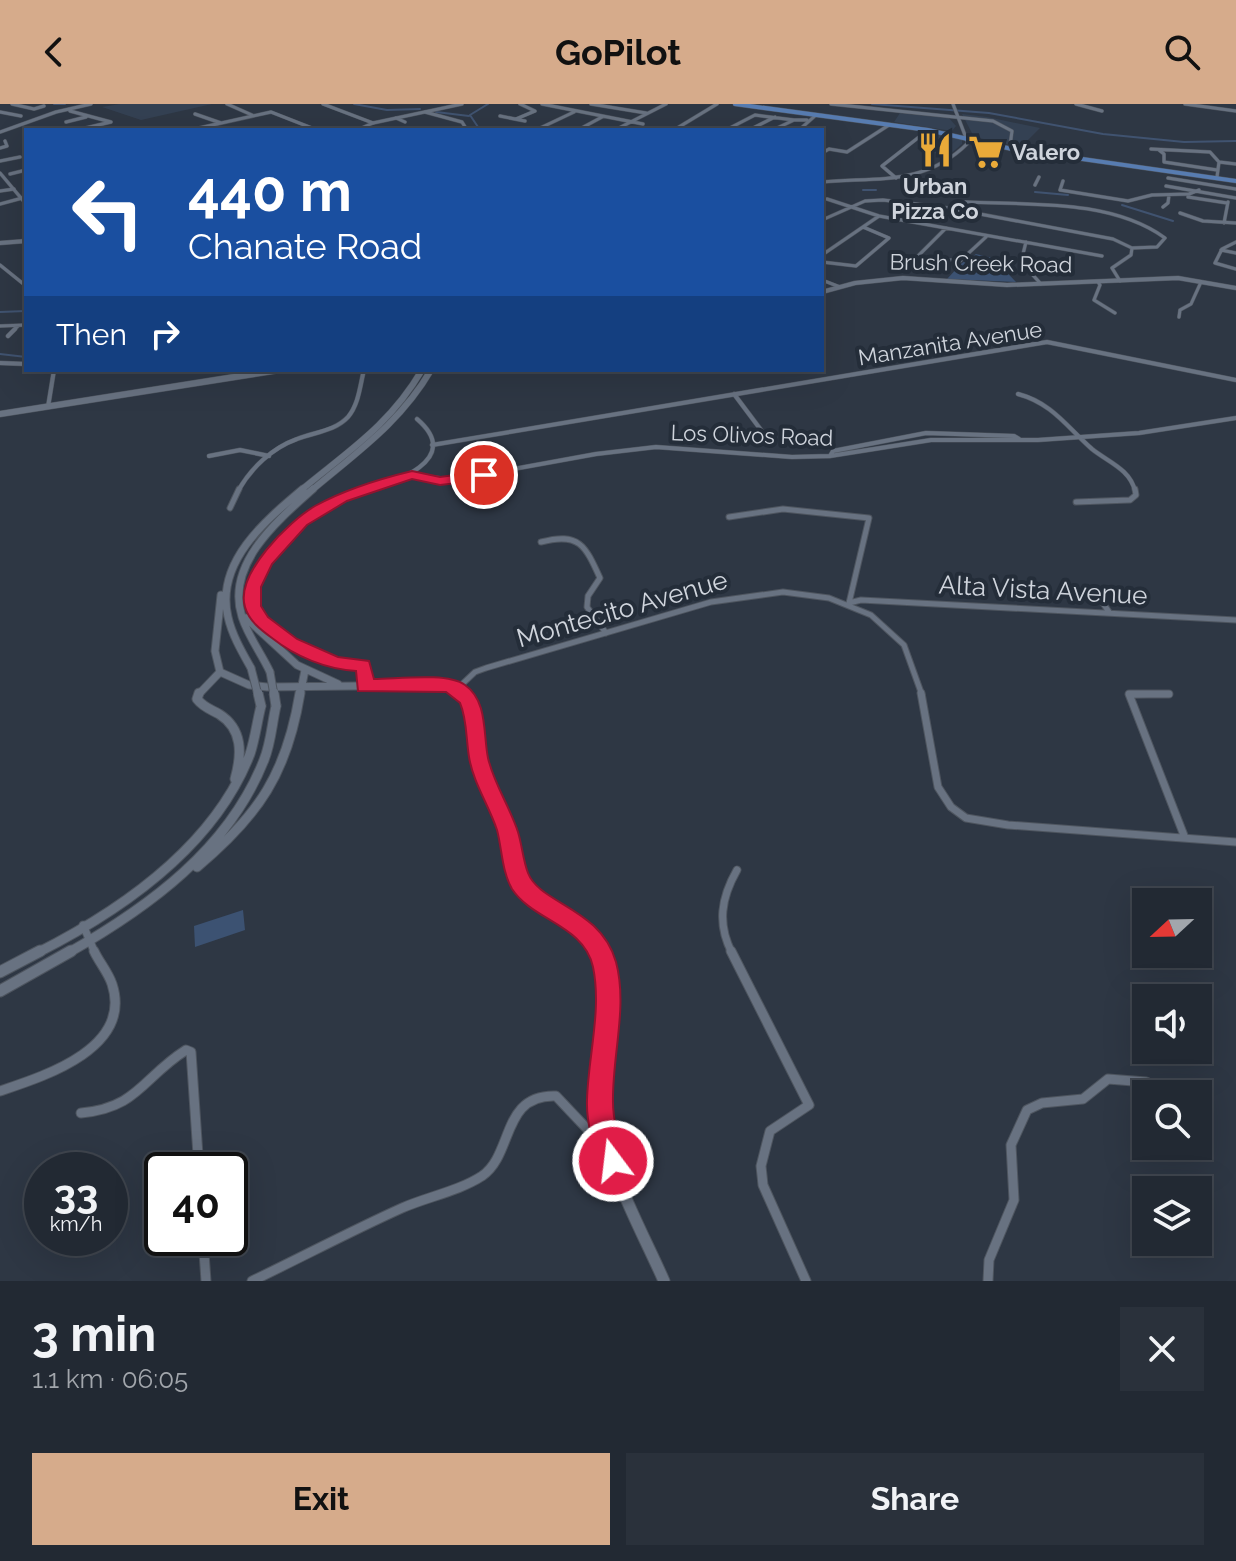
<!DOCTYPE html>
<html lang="en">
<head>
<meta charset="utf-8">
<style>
	:root { --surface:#222933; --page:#2a313b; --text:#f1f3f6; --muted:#a2a6ac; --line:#3f454e; --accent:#d6ab8b }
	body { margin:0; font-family:Raleway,sans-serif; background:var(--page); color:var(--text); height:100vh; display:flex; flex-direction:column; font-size:30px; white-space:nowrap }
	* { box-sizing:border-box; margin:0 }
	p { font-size:26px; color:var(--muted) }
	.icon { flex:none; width:44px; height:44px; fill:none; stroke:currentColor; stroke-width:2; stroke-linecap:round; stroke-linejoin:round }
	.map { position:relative; height:1177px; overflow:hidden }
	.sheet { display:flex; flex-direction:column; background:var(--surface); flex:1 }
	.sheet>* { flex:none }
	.hud { position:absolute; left:24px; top:24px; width:800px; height:244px; border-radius:0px; box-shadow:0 8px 32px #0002,0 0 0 2px var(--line); background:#1a4fa0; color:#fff; overflow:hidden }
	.needle { width:52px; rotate:248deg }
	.buttons { position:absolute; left:1132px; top:784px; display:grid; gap:16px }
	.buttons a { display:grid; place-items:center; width:80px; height:80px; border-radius:0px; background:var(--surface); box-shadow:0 8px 32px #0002,0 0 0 2px var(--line); font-size:40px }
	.speed { position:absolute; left:24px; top:1048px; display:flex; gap:16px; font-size:40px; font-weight:700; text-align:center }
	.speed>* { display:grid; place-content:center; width:104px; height:104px; border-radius:50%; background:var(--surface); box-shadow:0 8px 32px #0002,0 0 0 2px var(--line); line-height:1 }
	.speed small { font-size:20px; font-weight:400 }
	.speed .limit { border:4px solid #111; border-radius:12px; background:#fff; color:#111 }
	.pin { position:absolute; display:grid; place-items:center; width:68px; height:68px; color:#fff; margin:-34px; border:4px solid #fff; border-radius:50%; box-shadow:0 2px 8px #0007 }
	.me { position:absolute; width:88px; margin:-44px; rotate:345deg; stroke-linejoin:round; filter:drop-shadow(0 0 6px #0008) }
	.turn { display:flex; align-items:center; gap:28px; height:168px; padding:0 32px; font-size:36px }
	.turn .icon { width:104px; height:104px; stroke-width:2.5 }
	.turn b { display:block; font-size:56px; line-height:68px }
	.then { display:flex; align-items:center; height:76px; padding:0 32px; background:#0003; gap:16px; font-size:30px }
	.round { display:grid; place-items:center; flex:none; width:84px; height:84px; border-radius:0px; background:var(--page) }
	.overview { display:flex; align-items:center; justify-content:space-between; height:136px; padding:0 32px }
	h1 { font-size:48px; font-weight:700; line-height:60px }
	.primary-button { display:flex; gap:16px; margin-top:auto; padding:16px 32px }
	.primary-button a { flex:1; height:92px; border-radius:0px; background:var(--accent); color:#111; font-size:32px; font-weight:700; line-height:92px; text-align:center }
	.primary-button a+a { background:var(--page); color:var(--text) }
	header { display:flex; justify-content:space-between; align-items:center; height:104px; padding:0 32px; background:var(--accent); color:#111; font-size:36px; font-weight:700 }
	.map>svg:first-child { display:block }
	.built { fill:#344153 }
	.green { fill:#3c5272 }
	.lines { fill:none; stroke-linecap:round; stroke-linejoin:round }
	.stream { stroke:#405370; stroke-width:2 }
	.street-far4-casing { stroke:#4e555f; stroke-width:4 }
	.street-far3-casing { stroke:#4e555f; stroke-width:5 }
	.street-far2-casing { stroke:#4e555f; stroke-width:7 }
	.street-far1-casing { stroke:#4e555f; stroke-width:9 }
	.street-casing { stroke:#4e555f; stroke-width:11 }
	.secondary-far5-casing { stroke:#4e555f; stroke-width:4 }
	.secondary-far4-casing { stroke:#4e555f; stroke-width:5 }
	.secondary-far3-casing { stroke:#4e555f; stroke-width:7 }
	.secondary-far2-casing { stroke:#4e555f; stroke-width:9 }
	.secondary-far1-casing { stroke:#4e555f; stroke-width:11 }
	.secondary-casing { stroke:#4e555f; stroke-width:13 }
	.primary-casing { stroke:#4e555f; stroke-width:5 }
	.street-far4 { stroke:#687281; stroke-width:3 }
	.street-far3 { stroke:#687281; stroke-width:4 }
	.street-far2 { stroke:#687281; stroke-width:5 }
	.street-far1 { stroke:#687281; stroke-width:7 }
	.street { stroke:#687281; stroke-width:9 }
	.secondary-far5 { stroke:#687281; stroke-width:3 }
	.secondary-far4 { stroke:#687281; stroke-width:4 }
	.secondary-far3 { stroke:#687281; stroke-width:6 }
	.secondary-far2 { stroke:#687281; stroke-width:7 }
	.secondary-far1 { stroke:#687281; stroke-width:9 }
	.secondary { stroke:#687281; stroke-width:11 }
	.primary { stroke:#577cb1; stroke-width:4 }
	.secondary-bridge-far1-casing { stroke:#4e555f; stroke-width:9; stroke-linecap:butt }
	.secondary-bridge-casing { stroke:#4e555f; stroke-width:11; stroke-linecap:butt }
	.secondary-bridge-far1 { stroke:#687281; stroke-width:7 }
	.secondary-bridge { stroke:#687281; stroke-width:9 }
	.route { fill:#e11d48; stroke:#92132f; stroke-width:2 }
	.labels { text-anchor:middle; stroke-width:8; stroke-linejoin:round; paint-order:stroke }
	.far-poi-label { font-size:22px; font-weight:bold; fill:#cfd4dc; stroke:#242d39; text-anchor:start }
	.far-street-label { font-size:22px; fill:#cfd4dc; stroke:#242d39 }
	.street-label { font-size:26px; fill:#cfd4dc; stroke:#242d39 }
</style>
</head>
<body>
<header><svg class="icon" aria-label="back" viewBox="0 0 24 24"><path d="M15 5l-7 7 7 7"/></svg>GoPilot<svg class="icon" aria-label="search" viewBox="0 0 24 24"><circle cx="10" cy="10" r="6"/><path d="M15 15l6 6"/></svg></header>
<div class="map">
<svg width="1236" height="1177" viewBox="0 0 1236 1177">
	<rect width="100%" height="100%" fill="#2e3744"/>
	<!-- built -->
	<path class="built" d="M120 0H212L141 16 102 3Z
		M900 9 949 14 956 22 952 27 894 18Z
		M962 10 987 13 1040 24 1021 43 974 33Z
		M929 27 962 35V40L948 52 919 46 931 36 922 32Z"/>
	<!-- green -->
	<path class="green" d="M976 150 993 154 1016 178 947 175 962 159Z
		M243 806 245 826 195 843 194 822Z"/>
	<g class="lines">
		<!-- stream -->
		<path class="stream" d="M54 0H65
			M354 0 387 6 420 5
			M872 0 989 9 1103 30 1184 38 1236 37
			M436 8 469 12
			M480 26 470 11 488 0
			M863 86H876
			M931 86H964
			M1035 88 1068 91
			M1122 101 1173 117
			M0 208 26 207
			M0 250 26 253"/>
		<!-- street-far4 casing -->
		<g class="street-far4-casing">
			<path id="street-far4" d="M12 0 34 5 44 2
				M227 0 252 11
				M323 0 373 19
				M542 0 643 20
				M591 0 646 9
				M831 0 993 17 1012 27 1010 42
				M1076 0 1102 7
				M70 7 111 18 77 26
				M0 8 21 12
				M425 8 462 18 467 26
				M195 10 221 19
				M500 12 525 17
				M396 14 405 18
				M516 15 535 7 520 0
				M66 18 86 13
				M190 26 271 8 317 26
				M344 26H357
				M536 26 574 8
				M578 26 602 13
				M615 26 666 0
				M674 26 717 0
				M726 26 755 11 794 16
				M749 26 775 13
				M773 26 794 16H807
				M799 26 816 11
				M0 28 56 8 91 0
				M0 44 7 42 5 37
				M1151 45 1210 48 1219 58 1217 73
				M1159 46 1164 50V58L1217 66
				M822 49 829 45 847 48 889 21
				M0 57 20 53
				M1219 58 1236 60
				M10 70 26 66
				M896 74 882 62 928 26
				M1168 74 1236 85
				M1063 77 1060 86 1128 97 1152 91 1189 90 1199 86
				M1035 81 1039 73
				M1166 82 1236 94
				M0 87 14 85
				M1188 93 1227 99
				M827 95 879 112 1102 152
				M0 100 26 93
				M1163 103 1168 99 1169 91
				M948 104 966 98C1030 101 1111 95 1165 134L1157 143 1132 144
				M1180 109 1203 117 1236 119
				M822 116 865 97 883 96 948 104 1113 135 1132 144
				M1224 119 1228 98
				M946 124 917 153 960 157 986 133
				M1026 138 1021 158 1041 180
				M1236 138 1222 145 1215 159 1236 165
				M1221 146 1236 149
				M822 151 879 112
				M822 158 856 162 889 134 863 123
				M0 161 26 182
				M822 176 840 183
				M1120 177 1112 164 1131 151 1132 144
				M1098 178 1100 181 1094 196 1115 209
				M1179 213 1180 206 1191 200 1201 178
				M0 222 26 221
				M13 227 18 222"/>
		</g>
		<!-- street-far3 casing -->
		<g class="street-far3-casing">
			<path id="street-far3" d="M8 232 15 225
				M0 259 26 260
				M734 290 764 330
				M1018 290C1052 299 1067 323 1092 345 1108 358 1130 365 1135 387
				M48 303 54 266
				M432 341 1047 238 1236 276
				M209 352 240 346 269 352
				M830 352 833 347 926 329 1014 332 1019 335
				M412 371 453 376 596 350 656 343 792 353 830 352 931 336H1038L1139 329 1236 314
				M238 387C251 364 272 344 297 335 315 328 335 327 348 313 359 300 360 281 364 266
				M363 387C393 379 465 356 417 315"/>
		</g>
		<!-- street-far2 casing -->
		<g class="street-far2-casing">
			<path id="street-far2" d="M1076 398 1130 396 1136 391 1135 385
				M230 404 239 385
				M729 413 783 405 869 414 849 499 861 496 1236 516
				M541 438C579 428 585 441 600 474L588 492 587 503 606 529
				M1094 486 1109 508
				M365 582 363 561C353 559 342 560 332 558 309 552 279 537 263 519 215 466 328 397 370 385
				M457 585 475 568 486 564 711 498 783 488 829 494 871 511 904 541 922 591
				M1129 591 1169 590"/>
		</g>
		<!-- street-far1 casing -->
		<g class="street-far1-casing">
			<path id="street-far1" d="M921 589 938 683 951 703 966 714 1008 721 1236 738
				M1169 590H1129L1185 734
				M83 821 95 849
				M732 849C717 820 721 794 737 766"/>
		</g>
		<!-- street casing -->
		<g class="street-casing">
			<path id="street" d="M731 847 809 1001 770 1027 761 1062 763 1081 806 1177
				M0 987C45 972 133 944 112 880 108 868 99 858 94 847
				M81 1009C138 1004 143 973 186 946L191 948 199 1066
				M203 1134 206 1177
				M252 1177C302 1153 351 1127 402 1104 427 1093 459 1087 482 1072 514 1050 501 990 556 992L590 1028H603
				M988 1177 989 1156 1014 1096 1011 1041 1027 1006 1042 999 1083 995 1108 975 1146 978 1168 989"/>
		</g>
		<!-- secondary-far5 casing -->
		<g class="secondary-far5-casing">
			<path id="secondary-far5" d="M1185 0 1236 7
				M357 26 373 19 462 0
				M0 69 26 100
				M822 78C877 73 925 82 968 39L953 0"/>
		</g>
		<!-- secondary-far4 casing -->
		<g class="secondary-far4-casing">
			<path id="secondary-far4" d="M0 139 26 137
				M822 188 855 179 903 174 1007 181 1178 174 1236 184"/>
		</g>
		<!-- secondary-far3 casing -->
		<g class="secondary-far3-casing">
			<path id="secondary-far3" d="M0 310 279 266
				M300 387C348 347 389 322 422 266
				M311 387C357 348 400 319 431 266"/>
		</g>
		<!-- secondary-far2 casing -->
		<g class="secondary-far2-casing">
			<path id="secondary-far2" d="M246 514 297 561 338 580
				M251 564C242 548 232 531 228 513 215 458 266 416 303 385
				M220 568 249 581 267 583 446 581 464 591
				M220 568 215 547 221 491
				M270 568C261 549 248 532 242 513 225 460 278 416 313 385
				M198 591 220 568
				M300 591 305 566"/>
		</g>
		<!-- secondary-far1 casing -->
		<g class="secondary-far1-casing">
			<path id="secondary-far1" d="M199 589 197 595C203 603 210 605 219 610 243 625 242 650 235 675
				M461 589 472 604 478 652 505 720 515 767 534 793 587 831 600 849
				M197 763C259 711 287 669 300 589
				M37 849C122 806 214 743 250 650 255 635 257 618 261 602
				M68 849C149 803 229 745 264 656 271 639 272 619 276 602"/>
		</g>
		<!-- secondary casing -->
		<g class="secondary-casing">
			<path id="secondary" d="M599 847C620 897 596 948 600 999 604 1062 639 1120 664 1177
				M0 868 40 847
				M0 887 71 847"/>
		</g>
		<!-- primary casing -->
		<g class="primary-casing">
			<path id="primary" d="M735 0 928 26 1012 45 1236 77"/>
		</g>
		<!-- street-far4 -->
		<use href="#street-far4" class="street-far4"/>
		<!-- street-far3 -->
		<use href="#street-far3" class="street-far3"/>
		<!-- street-far2 -->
		<use href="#street-far2" class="street-far2"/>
		<!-- street-far1 -->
		<use href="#street-far1" class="street-far1"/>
		<!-- street -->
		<use href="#street" class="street"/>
		<!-- secondary-far5 -->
		<use href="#secondary-far5" class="secondary-far5"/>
		<!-- secondary-far4 -->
		<use href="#secondary-far4" class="secondary-far4"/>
		<!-- secondary-far3 -->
		<use href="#secondary-far3" class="secondary-far3"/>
		<!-- secondary-far2 -->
		<use href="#secondary-far2" class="secondary-far2"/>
		<!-- secondary-far1 -->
		<use href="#secondary-far1" class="secondary-far1"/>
		<!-- secondary -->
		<use href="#secondary" class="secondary"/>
		<!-- primary -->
		<use href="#primary" class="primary"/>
		<!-- secondary-bridge-far1 casing -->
		<g class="secondary-bridge-far1-casing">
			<path id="secondary-bridge-far1" d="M251 564 258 591
				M270 568 274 591"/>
		</g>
		<!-- secondary-bridge casing -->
		<g class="secondary-bridge-casing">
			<path id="secondary-bridge" d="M258 589 261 602
				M274 589 276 602"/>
		</g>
		<!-- secondary-bridge-far1 -->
		<use href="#secondary-bridge-far1" class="secondary-bridge-far1"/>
		<!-- secondary-bridge -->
		<use href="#secondary-bridge" class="secondary-bridge"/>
	</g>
	<!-- route -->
	<path class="route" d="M412 367 440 373 484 367 491 371 484 376 440 381 412 375 347 397 307 421 272 460 261 483V502L268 513 297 535 338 553 369 557 374 575C397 575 447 568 465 581 488 597 483 630 488 654 494 680 510 703 518 728 522 741 523 756 528 769 540 800 601 804 616 858 628 903 612 952 613 998 613 1019 620 1038 626 1057L622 1067 613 1071 603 1067C594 1045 586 1020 587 996 588 953 602 906 593 863 584 821 533 817 512 785 502 768 502 745 497 726 489 702 473 678 469 653 466 635 467 615 460 599L446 588 358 587 356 567C326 565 296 553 272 534 261 526 249 517 245 503 235 470 289 417 315 402 344 386 379 375 412 367Z"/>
	<!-- icons -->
	<defs>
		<g id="restaurant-bare" transform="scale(2.76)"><path d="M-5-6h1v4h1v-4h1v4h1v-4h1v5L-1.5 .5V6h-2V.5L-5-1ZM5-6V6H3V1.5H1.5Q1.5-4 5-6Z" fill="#eaaa39" stroke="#242d39" stroke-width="2.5" paint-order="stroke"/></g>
		<g id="supermarket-bare" transform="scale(2.76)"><path d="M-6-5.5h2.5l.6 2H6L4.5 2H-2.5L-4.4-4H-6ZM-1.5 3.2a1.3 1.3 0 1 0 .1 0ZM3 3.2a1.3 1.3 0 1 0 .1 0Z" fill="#eaaa39" stroke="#242d39" stroke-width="2.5" paint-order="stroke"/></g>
	</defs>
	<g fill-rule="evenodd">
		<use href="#restaurant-bare" x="935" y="46"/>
		<use href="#supermarket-bare" x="986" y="48"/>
	</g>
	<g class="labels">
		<!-- far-poi labels -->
		<g class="far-poi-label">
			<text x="1012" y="56">Valero</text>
			<text x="935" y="90" text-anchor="middle">Urban<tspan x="935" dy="25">Pizza Co</tspan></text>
		</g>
		<!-- far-street labels -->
		<g class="far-street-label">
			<text transform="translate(981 159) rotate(1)" y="8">Brush Creek Road</text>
			<text transform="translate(950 239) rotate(-9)" y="8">Manzanita Avenue</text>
			<text transform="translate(752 331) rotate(2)" y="8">Los Olivos Road</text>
		</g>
		<!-- street labels -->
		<g class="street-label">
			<text transform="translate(1043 486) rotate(3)" y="9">Alta Vista Avenue</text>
			<text transform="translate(622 505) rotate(-16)" y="9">Montecito Avenue</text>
		</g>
	</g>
</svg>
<div class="buttons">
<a><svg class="needle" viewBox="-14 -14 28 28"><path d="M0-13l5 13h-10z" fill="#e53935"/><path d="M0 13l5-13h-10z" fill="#a2a6ac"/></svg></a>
<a><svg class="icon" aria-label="sound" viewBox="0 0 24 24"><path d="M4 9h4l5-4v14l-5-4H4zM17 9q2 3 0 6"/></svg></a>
<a><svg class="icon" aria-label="search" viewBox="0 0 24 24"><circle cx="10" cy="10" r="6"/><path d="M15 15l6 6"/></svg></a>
<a><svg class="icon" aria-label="layers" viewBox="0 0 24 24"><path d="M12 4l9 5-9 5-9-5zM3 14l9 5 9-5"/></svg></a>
</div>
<div class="speed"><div>33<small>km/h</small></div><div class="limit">40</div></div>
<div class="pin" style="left:484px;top:371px;background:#d93025"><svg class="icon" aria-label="arrive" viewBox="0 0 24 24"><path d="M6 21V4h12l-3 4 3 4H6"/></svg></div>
<svg class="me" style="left:613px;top:1057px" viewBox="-20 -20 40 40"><circle r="17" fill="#e11d48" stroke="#fff" stroke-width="3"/><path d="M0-11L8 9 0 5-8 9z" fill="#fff"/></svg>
<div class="hud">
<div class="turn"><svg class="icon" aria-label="left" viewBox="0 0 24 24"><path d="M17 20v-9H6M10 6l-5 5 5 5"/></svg><div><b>440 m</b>Chanate Road</div></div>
<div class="then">Then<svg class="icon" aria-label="right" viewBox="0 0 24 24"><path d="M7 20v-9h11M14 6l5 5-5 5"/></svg></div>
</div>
</div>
<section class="sheet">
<div class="overview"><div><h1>3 min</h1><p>1.1 km · 06:05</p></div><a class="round"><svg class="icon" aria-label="close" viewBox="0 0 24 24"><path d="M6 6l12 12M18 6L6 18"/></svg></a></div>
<div class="primary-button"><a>Exit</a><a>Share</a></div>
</section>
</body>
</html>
